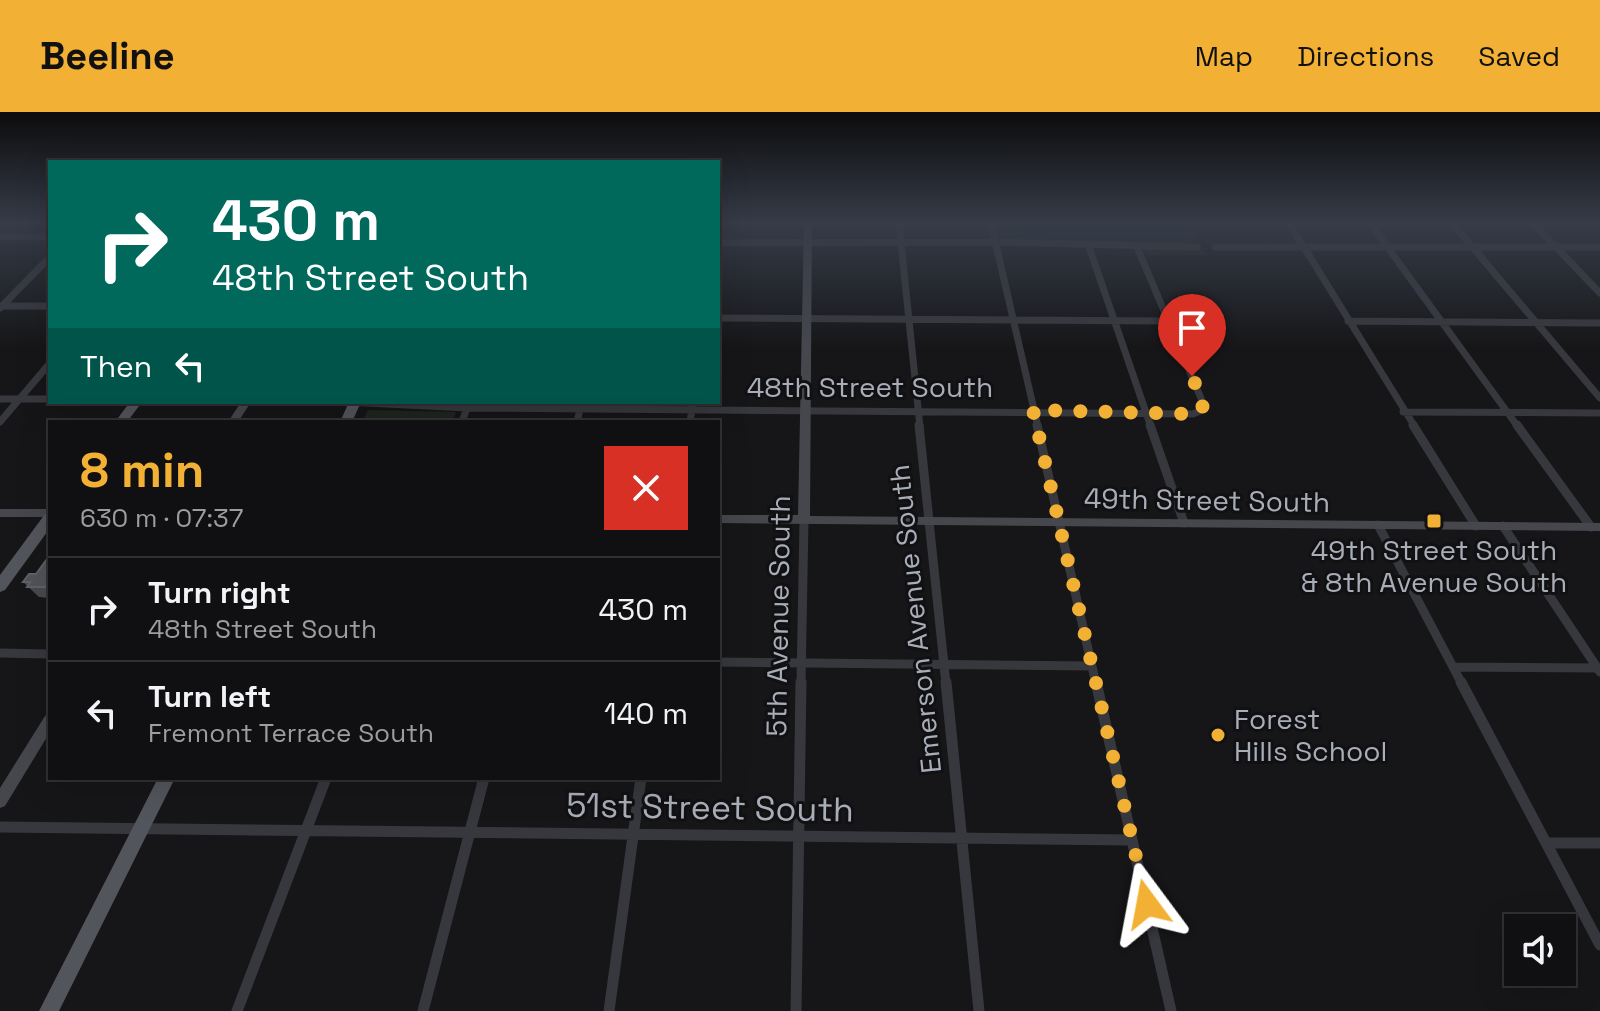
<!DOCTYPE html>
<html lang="en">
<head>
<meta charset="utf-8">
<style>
	:root { --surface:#101012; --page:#19191b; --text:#f1f3f6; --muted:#9c9d9f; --line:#303032; --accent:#f2b134 }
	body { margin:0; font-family:"Space Grotesk",sans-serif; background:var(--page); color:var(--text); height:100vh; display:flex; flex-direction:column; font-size:30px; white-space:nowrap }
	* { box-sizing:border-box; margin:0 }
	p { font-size:26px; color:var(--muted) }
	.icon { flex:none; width:44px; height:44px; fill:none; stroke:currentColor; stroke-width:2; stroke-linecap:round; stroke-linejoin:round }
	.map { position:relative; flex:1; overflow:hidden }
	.details { position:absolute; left:48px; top:308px; width:672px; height:360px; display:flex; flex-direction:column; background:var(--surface); border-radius:0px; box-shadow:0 8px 32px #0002,0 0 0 2px var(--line) }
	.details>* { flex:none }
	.guide { position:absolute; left:48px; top:48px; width:672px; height:244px; border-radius:0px; box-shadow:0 8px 32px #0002,0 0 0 2px var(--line); background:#00695c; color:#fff; overflow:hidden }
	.controls { position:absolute; left:1504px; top:802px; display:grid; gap:16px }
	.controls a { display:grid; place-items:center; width:72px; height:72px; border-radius:0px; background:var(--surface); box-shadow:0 8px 32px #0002,0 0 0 2px var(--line); font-size:40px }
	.pin { position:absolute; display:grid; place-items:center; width:68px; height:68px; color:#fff; margin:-82px -34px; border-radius:50% 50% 50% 0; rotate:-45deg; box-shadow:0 0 8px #0007 }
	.pin .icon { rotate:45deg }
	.me { position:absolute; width:88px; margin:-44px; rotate:347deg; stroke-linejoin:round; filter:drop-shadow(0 0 6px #0008) }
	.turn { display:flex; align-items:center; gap:28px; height:168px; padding:0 32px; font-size:36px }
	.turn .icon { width:104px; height:104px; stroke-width:2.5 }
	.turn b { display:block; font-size:56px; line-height:68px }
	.then { display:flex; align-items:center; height:76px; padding:0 32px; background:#0003; gap:16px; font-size:30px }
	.round { display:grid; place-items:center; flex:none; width:84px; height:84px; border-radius:0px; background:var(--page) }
	.summary { display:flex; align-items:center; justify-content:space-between; height:136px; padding:0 32px }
	h1 { font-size:48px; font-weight:800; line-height:60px; color:var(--accent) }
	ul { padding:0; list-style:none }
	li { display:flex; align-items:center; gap:24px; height:104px; padding:0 32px; border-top:2px solid var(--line) }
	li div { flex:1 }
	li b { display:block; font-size:30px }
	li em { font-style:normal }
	header { display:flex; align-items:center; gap:48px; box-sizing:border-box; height:112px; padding:0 40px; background:var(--accent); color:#111 }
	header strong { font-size:38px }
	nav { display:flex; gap:44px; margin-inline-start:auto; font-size:28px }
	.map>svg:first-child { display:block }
	.green { fill:#1e261f }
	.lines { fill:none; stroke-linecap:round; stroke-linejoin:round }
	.street-far2 { stroke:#37383d; stroke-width:7 }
	.street-far1 { stroke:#37383d; stroke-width:9 }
	.street { stroke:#37383d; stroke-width:11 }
	.secondary { fill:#45474d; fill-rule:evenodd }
	.primary { fill:#53555c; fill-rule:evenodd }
	.wall { fill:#47494d }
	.building { fill:#525359; stroke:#5f6168; stroke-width:2 }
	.route { stroke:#f2b134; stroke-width:14; stroke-dasharray:0 25.2 }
	.poi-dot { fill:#f2b134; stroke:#111113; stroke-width:3 }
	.labels { text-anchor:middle; stroke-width:6; stroke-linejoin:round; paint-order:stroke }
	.street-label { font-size:28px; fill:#a8adb8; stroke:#111113 }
	.poi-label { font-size:28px; fill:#a8adb8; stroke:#111113 }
	.near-street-label { font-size:34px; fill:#a8adb8; stroke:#111113 }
</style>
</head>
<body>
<header>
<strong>Beeline</strong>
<nav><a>Map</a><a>Directions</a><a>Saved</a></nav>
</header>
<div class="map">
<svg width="1600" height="899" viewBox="0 0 1600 899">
	<rect width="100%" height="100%" fill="#161618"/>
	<!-- green -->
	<path class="green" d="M994 111H1190L1206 143H1147L1142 137H1201L1199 134 999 128Z
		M368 298 456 300 452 310H362Z"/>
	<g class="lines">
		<!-- street-far2 -->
		<path class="street-far2" d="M899 111 920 315
			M991 111 1038 315
			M1289 111 1415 315
			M1370 111 1518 315
			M1452 111 1600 286
			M1533 111 1600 181
			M0 125H50
			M718 131 995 130 1197 135
			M1088 132 1151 315
			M1215 135H1600
			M1 194H50
			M0 196 50 145
			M718 206 1170 209
			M1348 209 1600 211
			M0 287H50
			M346 290 467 296 1193 302 1202 298 1203 291 1137 135
			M1403 300 1600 301
			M0 310 50 251
			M462 310 468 293
			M577 310 581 293
			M690 310 693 290"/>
		<!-- street-far1 -->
		<path class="street-far1" d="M919 313 946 572
			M1037 313 1096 572
			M1150 313 1184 411
			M1413 313 1476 414
			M1517 313 1591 415
			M1378 413 1462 572
			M1503 414 1600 560
			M0 541 50 542
			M718 550 1091 554
			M1453 555 1598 556
			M801 572 804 408"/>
		<!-- street -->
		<path class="street" d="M946 570 979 899
			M1096 570 1171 899
			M1461 570 1600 833
			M0 715 1132 728
			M1546 731H1600
			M237 899 326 666
			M423 899 484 666
			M609 899 641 666
			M796 899 801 570"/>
		<!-- secondary -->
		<path class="secondary" d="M804 111H812L810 404 1600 411V419L718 411V403H798Z
			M241 290H251L238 310H228Z
			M0 397H50V405H0Z
			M50 602V620L5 694 0 696V676L45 604Z"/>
		<!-- primary -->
		<path class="primary" d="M130 290H142L127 310H115Z
			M349 290H361L352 310H340Z
			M50 401V416L5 478 0 480V463L45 402Z
			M158 666H175L59 899H39Z"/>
	</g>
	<!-- wall -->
	<path class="wall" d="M50 443V486L39 485 23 470 36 462Z"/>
	<!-- building -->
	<path class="building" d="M50 443V475H27L30 470H23L29 462H36Z"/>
	<!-- sky -->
	<linearGradient id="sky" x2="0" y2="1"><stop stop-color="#0c0c0d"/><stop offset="0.47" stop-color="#363c48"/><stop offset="1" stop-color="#363c48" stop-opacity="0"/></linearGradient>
	<rect width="1600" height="236" fill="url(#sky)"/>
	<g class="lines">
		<!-- route -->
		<path class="route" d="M1147 792 1033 298 1193 302 1202 298 1203 291 1192 264"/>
	</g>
	<!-- markers -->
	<g class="poi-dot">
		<rect x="1426" y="401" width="16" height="16" rx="4"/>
		<circle cx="1218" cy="623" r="8"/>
	</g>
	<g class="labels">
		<!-- street labels -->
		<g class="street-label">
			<text x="870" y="285">48th Street South</text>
			<text transform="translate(1207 388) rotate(1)" y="10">49th Street South</text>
			<text transform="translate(778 504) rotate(-89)" y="10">5th Avenue South</text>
			<text transform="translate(915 507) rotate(-96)" y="10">Emerson Avenue South</text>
		</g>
		<!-- poi labels -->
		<g class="poi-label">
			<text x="1434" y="448">49th Street South<tspan x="1434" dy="32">&amp; 8th Avenue South</tspan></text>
			<text x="1234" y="617" text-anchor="start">Forest<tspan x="1234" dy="32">Hills School</tspan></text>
		</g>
		<!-- near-street labels -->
		<g class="near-street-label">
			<text transform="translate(710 695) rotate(1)" y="12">51st Street South</text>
		</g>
	</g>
</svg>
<div class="controls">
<a><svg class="icon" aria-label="sound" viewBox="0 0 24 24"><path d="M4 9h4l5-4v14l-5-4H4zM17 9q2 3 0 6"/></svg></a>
</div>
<div class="pin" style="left:1192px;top:264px;background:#d93025"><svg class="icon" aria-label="arrive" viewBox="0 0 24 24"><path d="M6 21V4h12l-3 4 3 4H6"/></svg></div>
<svg class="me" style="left:1147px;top:792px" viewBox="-20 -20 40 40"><path d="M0-17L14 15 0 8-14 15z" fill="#f2b134" stroke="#fff" stroke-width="4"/></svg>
<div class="guide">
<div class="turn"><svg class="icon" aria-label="right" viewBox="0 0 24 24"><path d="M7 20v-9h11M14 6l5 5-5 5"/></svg><div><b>430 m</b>48th Street South</div></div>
<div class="then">Then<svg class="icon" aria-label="left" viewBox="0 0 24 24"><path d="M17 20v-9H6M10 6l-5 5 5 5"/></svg></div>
</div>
<section class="details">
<div class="summary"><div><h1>8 min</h1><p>630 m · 07:37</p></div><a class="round" style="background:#d93025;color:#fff"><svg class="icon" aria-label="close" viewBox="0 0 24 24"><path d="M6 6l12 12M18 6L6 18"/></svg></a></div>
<ul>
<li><svg class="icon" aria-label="right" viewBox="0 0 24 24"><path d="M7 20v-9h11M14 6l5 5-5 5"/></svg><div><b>Turn right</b><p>48th Street South</p></div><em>430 m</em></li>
<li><svg class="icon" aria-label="left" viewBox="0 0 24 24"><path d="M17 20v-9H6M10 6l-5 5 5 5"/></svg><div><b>Turn left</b><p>Fremont Terrace South</p></div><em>140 m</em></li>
</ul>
</section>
</div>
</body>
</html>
